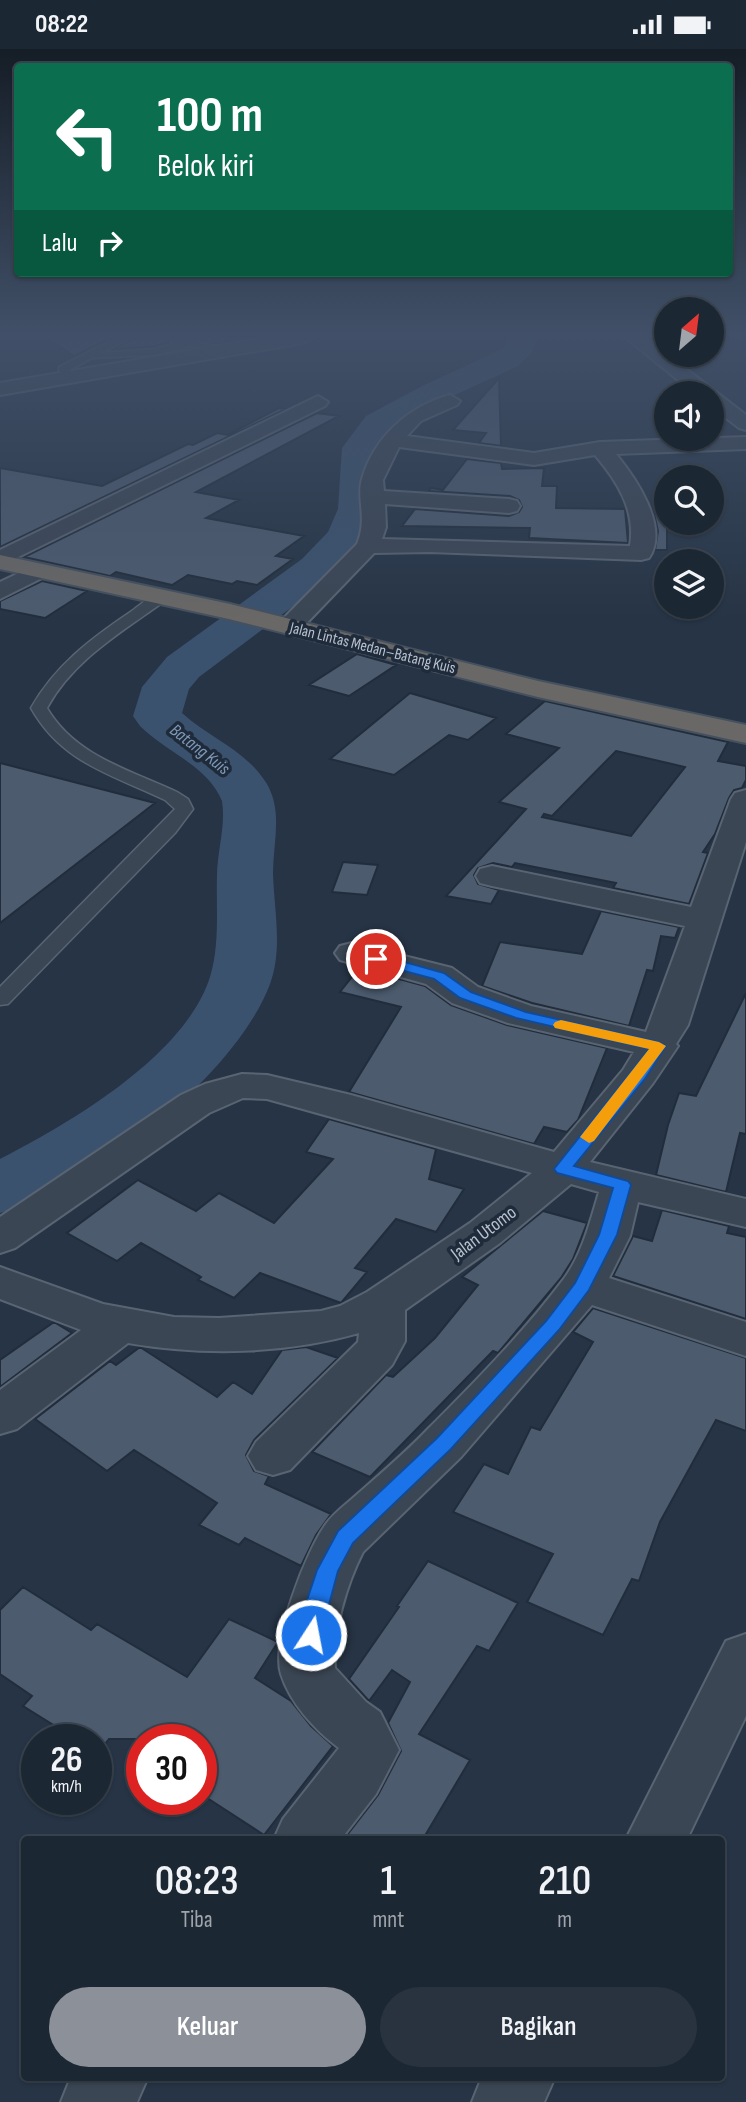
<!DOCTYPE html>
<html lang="id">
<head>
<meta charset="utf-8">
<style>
	:root { --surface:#1c2734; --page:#293340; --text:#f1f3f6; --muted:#a0a5ac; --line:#3a444f; --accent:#8c9099 }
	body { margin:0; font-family:"Sofia Sans Condensed",sans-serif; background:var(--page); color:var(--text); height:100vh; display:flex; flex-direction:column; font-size:26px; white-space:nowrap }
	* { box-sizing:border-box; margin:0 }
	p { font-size:23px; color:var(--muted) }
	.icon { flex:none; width:38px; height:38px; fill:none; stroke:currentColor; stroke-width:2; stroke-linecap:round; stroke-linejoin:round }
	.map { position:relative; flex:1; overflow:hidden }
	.details { position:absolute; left:21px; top:1787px; width:704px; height:245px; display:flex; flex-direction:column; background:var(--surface); border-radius:7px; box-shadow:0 2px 5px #0004,0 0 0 2px var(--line) }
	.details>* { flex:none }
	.hud { position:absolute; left:14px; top:14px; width:719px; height:214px; border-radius:7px; box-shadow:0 2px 5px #0004,0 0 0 2px var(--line); background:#0b6e4f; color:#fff; overflow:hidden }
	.needle { width:46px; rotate:28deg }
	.fabs { position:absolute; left:654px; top:248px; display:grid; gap:14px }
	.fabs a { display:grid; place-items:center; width:70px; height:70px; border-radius:50%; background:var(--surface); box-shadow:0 2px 5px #0004,0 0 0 2px var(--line); font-size:35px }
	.speed { position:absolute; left:21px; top:1675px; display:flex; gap:14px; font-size:35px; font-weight:700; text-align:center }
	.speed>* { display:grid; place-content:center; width:91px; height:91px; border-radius:50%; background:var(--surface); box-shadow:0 2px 5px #0004,0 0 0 2px var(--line); line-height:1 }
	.speed small { font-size:18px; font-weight:400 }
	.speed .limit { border:10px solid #d22; background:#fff; color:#111 }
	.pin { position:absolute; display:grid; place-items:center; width:60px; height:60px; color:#fff; margin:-30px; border:4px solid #fff; border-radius:50%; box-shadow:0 2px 7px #0007 }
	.me { position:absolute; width:77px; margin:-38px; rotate:11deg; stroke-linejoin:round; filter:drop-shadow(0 0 5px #0008) }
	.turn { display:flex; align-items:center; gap:24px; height:147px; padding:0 28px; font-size:32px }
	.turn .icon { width:91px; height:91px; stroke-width:2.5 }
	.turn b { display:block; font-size:49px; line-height:60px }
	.then { display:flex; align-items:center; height:66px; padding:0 28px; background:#0003; gap:14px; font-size:26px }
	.eta { display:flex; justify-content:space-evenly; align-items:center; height:119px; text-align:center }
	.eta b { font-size:42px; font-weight:600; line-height:49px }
	.primary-button { display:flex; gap:14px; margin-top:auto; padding:14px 28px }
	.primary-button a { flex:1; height:80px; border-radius:42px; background:var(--accent); color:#fff; font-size:28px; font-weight:600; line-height:80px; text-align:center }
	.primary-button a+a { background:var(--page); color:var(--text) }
	.status { display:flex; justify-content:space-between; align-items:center; height:49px; padding:0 35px; background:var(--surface); direction:ltr }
	.status svg { height:19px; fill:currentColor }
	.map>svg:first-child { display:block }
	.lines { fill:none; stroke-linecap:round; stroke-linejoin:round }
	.river { fill:#3b526e; fill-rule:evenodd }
	.building { fill:#4c5b6e; stroke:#212d3c; stroke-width:2; fill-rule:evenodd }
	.service-casing { stroke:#596472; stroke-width:3 }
	.minor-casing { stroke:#596472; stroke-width:4 }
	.trunk-casing { stroke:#45515f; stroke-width:4 }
	.service { fill:#3b4654; fill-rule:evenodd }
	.minor { fill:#3b4654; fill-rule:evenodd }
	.trunk { fill:#6a6866; fill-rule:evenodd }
	.route { fill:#1a73e8; stroke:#114b97; stroke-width:2 }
	.slow { fill:#f59e0b }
	.labels { text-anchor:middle; stroke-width:7; stroke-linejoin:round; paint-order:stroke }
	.far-street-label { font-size:16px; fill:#b8c1ce; stroke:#1f2b3a }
	.far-water-label { font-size:18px; font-style:italic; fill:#7e98b6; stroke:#1f2b3a }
	.street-label { font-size:19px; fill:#b8c1ce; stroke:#1f2b3a }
</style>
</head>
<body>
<div class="status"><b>08:22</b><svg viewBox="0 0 49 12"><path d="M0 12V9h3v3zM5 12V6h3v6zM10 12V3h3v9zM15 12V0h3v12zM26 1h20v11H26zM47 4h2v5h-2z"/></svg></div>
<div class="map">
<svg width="746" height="2053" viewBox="0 0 746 2053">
	<rect width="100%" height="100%" fill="#263445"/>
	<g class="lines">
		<!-- river -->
		<path class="river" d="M510 283H540L532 303 518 317 446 350 390 381 378 399 376 460 360 495 332 528 199 628 189 640 182 664C211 690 246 701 267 735 283 763 273 794 273 824 274 860 283 900 270 935 236 1026 92 1139 0 1164V1110C70 1074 185 1007 210 928 220 895 216 860 217 827 217 802 226 777 222 752 208 717 166 703 140 677L133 667 142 638 167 608 302 510 328 483 338 460 342 399 366 367 424 336 496 303 504 298Z"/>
	</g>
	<!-- building -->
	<path class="building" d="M39 283H106L113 288 74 307Z
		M136 283H226V293L217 295 176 286 169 290 168 294 154 297 114 300 136 288Z
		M499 329 501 397 479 394 486 384 453 381Z
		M279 359 286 360 0 498V419L102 437 188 395 193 396 217 384 228 386Z
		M317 364 339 367 196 443 239 451 206 469 304 487 276 507 293 510 257 536 237 532 232 535 188 526 172 536 116 523 110 527 24 508Z
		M467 410 501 414 502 420 544 419 542 437H557L556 459 625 460 628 494 529 489 530 479 402 477 415 460 509 467 519 463 522 458 519 451 510 447 429 442 431 439 443 441Z
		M653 460H667V501H655L658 482Z
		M42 532 87 542 45 569 0 560V552Z
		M357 605 396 616 349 647 309 636Z
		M410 644 496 669 468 691 449 686 394 726 330 710Z
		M545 652 728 693 718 712 746 717V731L742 739 734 741 729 749 715 785 703 803 708 804 689 855 613 839 616 834 515 814 512 818 493 814 478 819 474 826 478 835 499 841 491 855 446 847 526 760 499 753 559 699 506 685ZM616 702 685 718 631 787 542 768 544 765 552 767Z
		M0 714 155 754 0 874Z
		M343 813 378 816 367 846 332 843Z
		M601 862 679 878 675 889 661 887 653 922 647 921 629 977 532 954 482 937 500 893 582 905Z
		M359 919 425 937 451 956 507 976 607 999 578 1071 567 1083 544 1078 534 1095 349 1043 401 958 340 943Z
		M746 944V1085L740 1084 726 1143 656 1126 668 1076 679 1044 696 1047Z
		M329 1070 436 1100 429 1130 464 1140 436 1183 396 1170 355 1219 367 1223 341 1254 260 1224 234 1249 198 1231 201 1228 141 1194 117 1212 67 1184 138 1131 196 1162 219 1144 274 1174 333 1110 306 1103Z
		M662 1161 729 1177 727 1184 746 1188V1270L613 1227 633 1187 652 1192Z
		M543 1162 587 1174 573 1210 561 1229 498 1304 493 1302 370 1428 312 1403 386 1326 393 1328 435 1289 478 1236 462 1228Z
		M593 1259 746 1309V1382L716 1371 660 1473 639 1532 632 1530 603 1586 527 1553 553 1505 453 1463 484 1415 508 1425 531 1378 540 1381 593 1293 573 1283Z
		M54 1273 72 1284 0 1338V1311Z
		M140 1298 217 1348 233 1333 252 1345 282 1301 306 1298 338 1309 254 1391 246 1406 254 1422 269 1427 265 1435 331 1465 316 1486 301 1517 245 1489 239 1496 199 1476 217 1454 134 1401 107 1422 35 1370 110 1312 116 1316Z
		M428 1512 518 1554 489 1602 477 1597 419 1685 470 1711 423 1790H344L378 1746 401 1702 388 1674 410 1633 392 1621 369 1652 349 1630 399 1558 397 1557Z
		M23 1538 91 1581 97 1575 187 1628 229 1570 278 1593 255 1629 291 1652 311 1677 333 1697 264 1786 201 1745V1690H109L98 1704 96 1690H76L23 1657 32 1647 0 1625V1561Z"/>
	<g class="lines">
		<!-- service casing -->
		<g class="service-casing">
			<path id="service" d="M108 283H131L135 286 102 304 154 300 174 295 170 292 175 289 216 297 211 300 190 297 154 306 92 309 70 321 76 328 71 331 59 322V318L120 287Z
				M161 544 166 545 168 548 166 551C122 583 74 610 47 659 75 707 130 721 177 743L188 750 193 760 175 784 8 955 0 956V938L175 760 165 751C111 725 62 714 31 659 55 617 89 591 129 564 139 557 149 547 161 544Z"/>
		</g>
		<!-- minor casing -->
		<g class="minor-casing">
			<path id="minor" d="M301 283H324L303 294 0 346V334Z
				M619 283H638L746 366V381L739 379 712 358V345H695Z
				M450 346 460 352 457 356 421 372 407 387 534 404 600 393 746 388V400L616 405C635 428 670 478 649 509L641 511 430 503 374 504 299 582 290 585 281 582 277 577 281 572 357 495C368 468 356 450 362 430 374 388 409 357 450 346ZM399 398 534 416 595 406C617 432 636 461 630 497L382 490 386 478 385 455 509 464 517 462 520 457 517 452 509 450 384 442 383 431Z
				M318 347 328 353 325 357 0 517V501Z
				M38 515 46 517 50 522 46 527 0 550V533Z
				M746 741V793L688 976 676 995 678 997 653 1034 590 1113 746 1150V1178L638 1153 630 1187 609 1229 746 1273V1307L592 1256 461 1408 363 1503C347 1534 332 1584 335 1619L366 1653 380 1663 399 1701 376 1745 341 1790H274L283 1770 339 1699C315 1681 290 1654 281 1625 271 1593 306 1502 326 1475 333 1465 344 1457 353 1449 378 1427 404 1405 427 1381 473 1335 524 1283 563 1231 582 1206 590 1173 599 1143L571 1135 500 1194 405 1261V1292L392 1316 290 1421 273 1426 256 1421 248 1407 256 1393 358 1293 359 1284C285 1305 204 1307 128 1294L17 1380 0 1385V1341L81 1281 0 1250V1218L103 1255 174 1268 219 1269 321 1262 340 1257 367 1243 470 1174 532 1124 267 1050 243 1049 209 1064 15 1199 0 1204V1168L181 1046 205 1035 242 1025 267 1026 351 1046 554 1103 623 1021 634 1003 508 974 452 954 426 935 340 911 335 904 340 897 352 894 452 919 478 938 531 957 646 983 685 877 492 837 480 834 476 827 480 820 492 817 691 858 731 750 735 744Z
				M746 1585V1667L687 1790H626L726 1592Z
				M71 2028H148L137 2053H61Z
				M482 2028H555L544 2053H472Z"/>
		</g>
		<!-- trunk casing -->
		<g class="trunk-casing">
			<path id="trunk" d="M0 506 230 555 538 632 746 676V694L538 648 229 570 0 520Z"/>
		</g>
		<!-- service -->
		<use href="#service" class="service"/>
		<!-- minor -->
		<use href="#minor" class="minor"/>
		<!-- trunk -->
		<use href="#trunk" class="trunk"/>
	</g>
	<!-- sky -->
	<linearGradient id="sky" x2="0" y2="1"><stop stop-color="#151d26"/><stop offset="0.5" stop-color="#415068"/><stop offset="1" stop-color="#415068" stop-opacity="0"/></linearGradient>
	<rect width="746" height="571" fill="url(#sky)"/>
	<!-- route -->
	<path class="route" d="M376 905 444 924 471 943 526 963 659 993 666 997 645 1030 574 1117 628 1132 631 1136 617 1186 589 1241 559 1281 451 1400 353 1494 338 1522 319 1593 311 1596 303 1593 300 1586 304 1560 317 1521 338 1482 437 1389 546 1272 575 1234 599 1186 613 1139 557 1124 554 1120 649 1000 516 969 460 949 434 930 370 913 368 910 370 907Z"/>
	<!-- slow -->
	<path class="slow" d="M561 971 659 993 666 997 594 1092 589 1094 580 1088 649 1000 555 979 553 976 555 973Z"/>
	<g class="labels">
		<!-- far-street labels -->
		<g class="far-street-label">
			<text transform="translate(373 598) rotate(14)" y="6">Jalan Lintas Medan–Batang Kuis</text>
		</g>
		<!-- far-water labels -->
		<g class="far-water-label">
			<text transform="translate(200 700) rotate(38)" y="6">Batang Kuis</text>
		</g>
		<!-- street labels -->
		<g class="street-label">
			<text transform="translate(483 1183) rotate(-37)" y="7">Jalan Utomo</text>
		</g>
	</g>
</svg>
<div class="fabs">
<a><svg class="needle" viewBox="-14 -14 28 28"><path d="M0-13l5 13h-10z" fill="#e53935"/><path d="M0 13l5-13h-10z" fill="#a0a5ac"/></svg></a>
<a><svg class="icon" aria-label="sound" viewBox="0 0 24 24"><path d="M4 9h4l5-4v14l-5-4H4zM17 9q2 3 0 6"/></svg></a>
<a><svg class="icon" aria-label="search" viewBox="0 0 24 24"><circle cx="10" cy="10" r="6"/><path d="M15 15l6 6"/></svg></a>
<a><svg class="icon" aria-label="layers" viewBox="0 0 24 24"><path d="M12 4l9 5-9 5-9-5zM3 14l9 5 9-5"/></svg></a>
</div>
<div class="speed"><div>26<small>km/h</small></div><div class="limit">30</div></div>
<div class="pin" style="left:376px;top:910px;background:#d93025"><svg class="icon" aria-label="arrive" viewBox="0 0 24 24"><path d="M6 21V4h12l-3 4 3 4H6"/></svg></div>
<svg class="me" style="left:311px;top:1586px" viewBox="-20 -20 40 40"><circle r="17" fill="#1a73e8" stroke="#fff" stroke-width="3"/><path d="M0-11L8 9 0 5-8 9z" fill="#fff"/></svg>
<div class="hud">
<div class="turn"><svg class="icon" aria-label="left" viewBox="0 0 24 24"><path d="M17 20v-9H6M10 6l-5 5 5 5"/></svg><div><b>100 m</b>Belok kiri</div></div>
<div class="then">Lalu<svg class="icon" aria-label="right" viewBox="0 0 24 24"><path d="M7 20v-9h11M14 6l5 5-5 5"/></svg></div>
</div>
<section class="details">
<div class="eta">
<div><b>08:23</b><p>Tiba</p></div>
<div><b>1</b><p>mnt</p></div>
<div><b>210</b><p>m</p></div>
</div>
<div class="primary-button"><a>Keluar</a><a>Bagikan</a></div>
</section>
</div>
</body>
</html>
